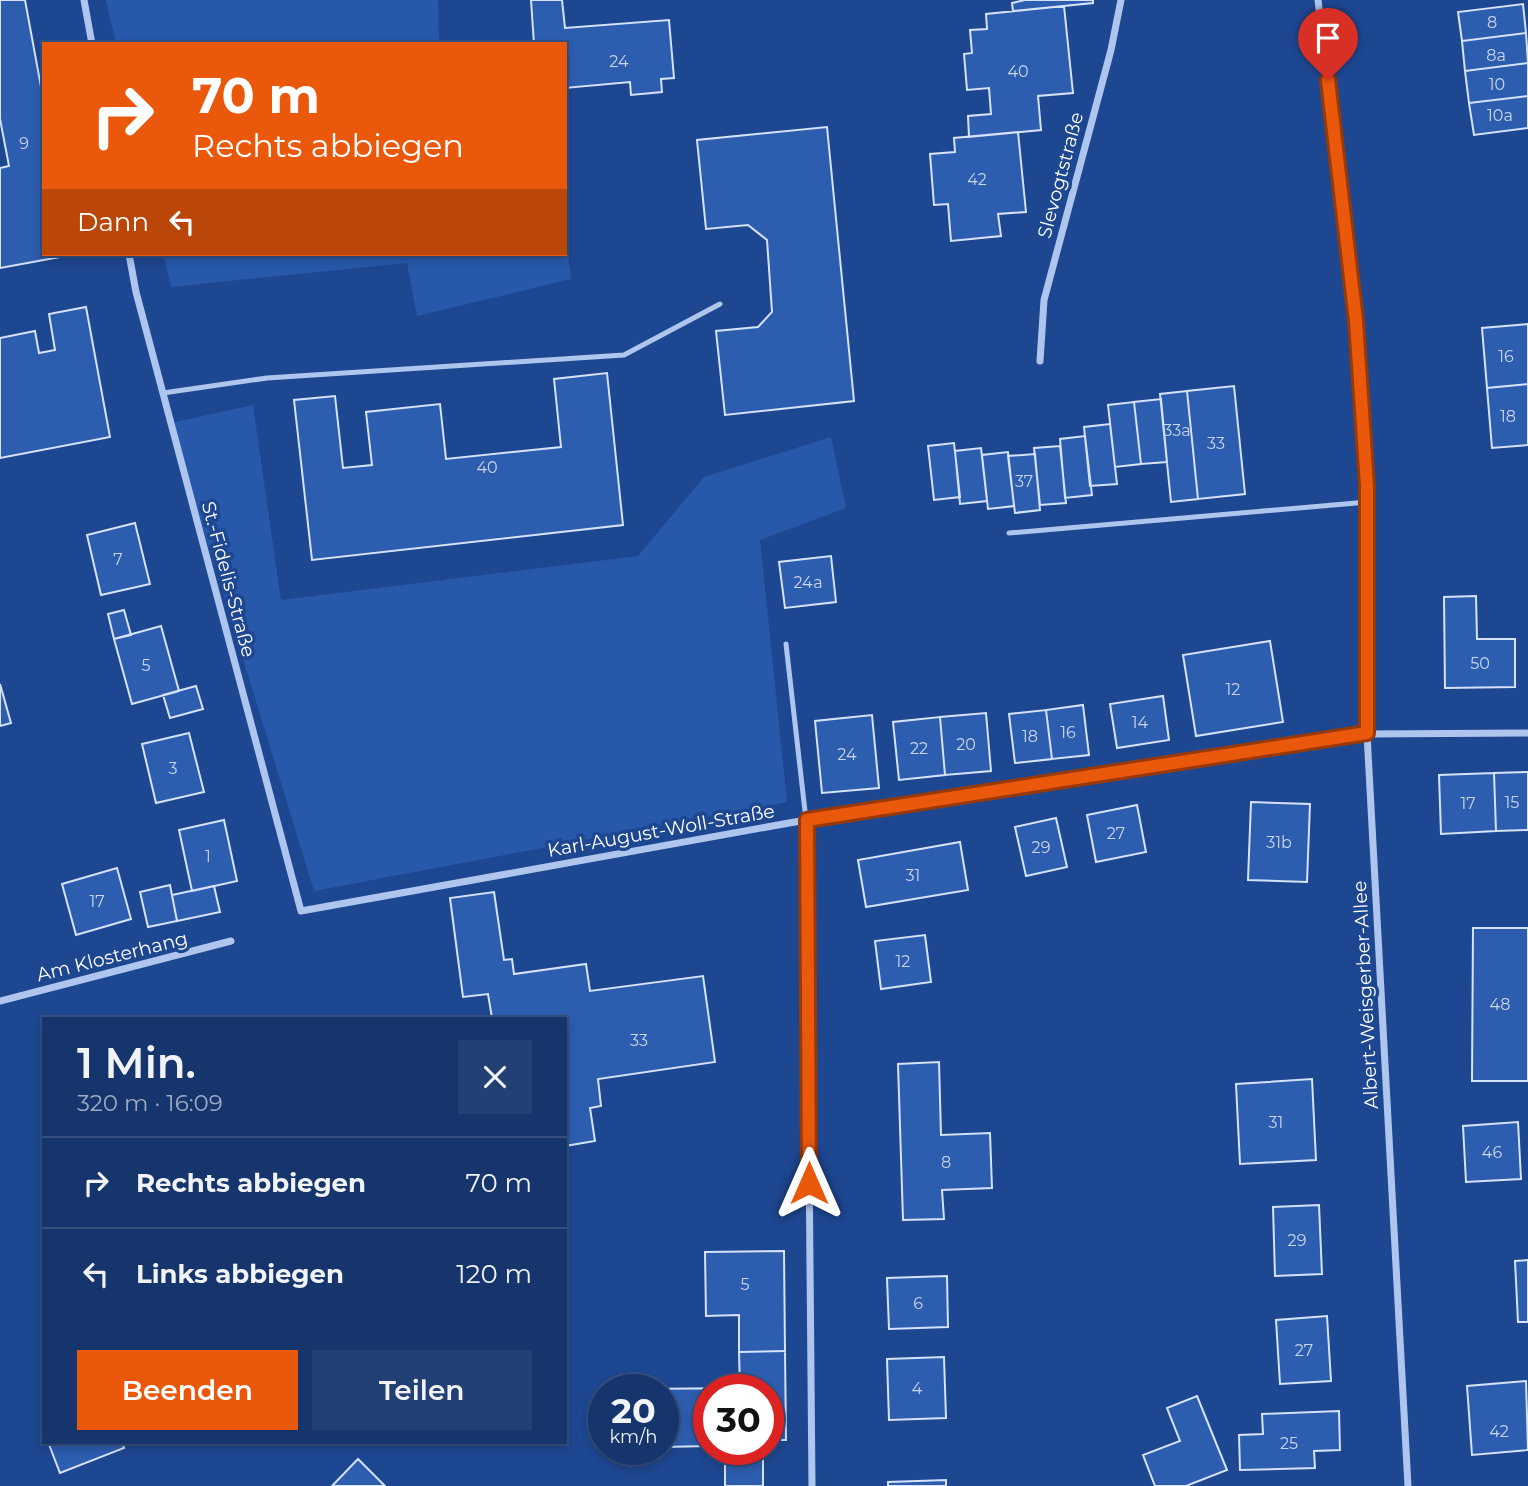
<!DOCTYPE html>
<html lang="de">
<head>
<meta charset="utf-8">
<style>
	:root { --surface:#16356d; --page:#234075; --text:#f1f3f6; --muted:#9eabc2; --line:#355080; --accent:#ea580c }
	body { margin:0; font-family:Montserrat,sans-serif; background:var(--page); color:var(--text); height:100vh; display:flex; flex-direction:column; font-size:26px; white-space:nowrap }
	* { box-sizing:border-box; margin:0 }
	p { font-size:23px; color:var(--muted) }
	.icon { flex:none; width:38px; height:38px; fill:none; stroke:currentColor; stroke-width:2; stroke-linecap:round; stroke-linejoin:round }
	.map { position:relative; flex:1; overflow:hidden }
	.panel { position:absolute; left:42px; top:1017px; width:525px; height:427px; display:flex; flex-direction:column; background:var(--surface); border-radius:0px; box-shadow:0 4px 10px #0003,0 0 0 2px var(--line) }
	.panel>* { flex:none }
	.hud { position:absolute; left:42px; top:42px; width:525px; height:214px; border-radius:0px; box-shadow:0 4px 10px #0003,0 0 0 2px var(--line); background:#ea580c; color:#fff; overflow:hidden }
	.speed { position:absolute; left:588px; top:1374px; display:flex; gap:14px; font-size:35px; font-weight:700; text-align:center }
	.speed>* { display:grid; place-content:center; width:91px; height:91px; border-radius:50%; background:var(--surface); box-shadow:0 4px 10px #0003,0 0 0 2px var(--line); line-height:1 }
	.speed small { font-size:18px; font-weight:400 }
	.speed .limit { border:10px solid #d22; background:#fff; color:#111 }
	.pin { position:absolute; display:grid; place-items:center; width:60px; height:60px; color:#fff; margin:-72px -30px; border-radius:50% 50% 50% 0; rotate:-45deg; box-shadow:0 0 7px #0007 }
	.pin .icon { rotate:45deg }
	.me { position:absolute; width:77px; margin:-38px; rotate:0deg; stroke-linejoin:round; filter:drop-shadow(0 0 5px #0008) }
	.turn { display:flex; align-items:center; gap:24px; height:147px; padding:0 35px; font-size:32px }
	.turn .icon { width:91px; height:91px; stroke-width:2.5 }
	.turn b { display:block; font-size:49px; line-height:60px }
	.then { display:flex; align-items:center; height:66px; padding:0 35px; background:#0003; gap:14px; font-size:26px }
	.round { display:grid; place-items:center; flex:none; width:74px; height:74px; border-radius:0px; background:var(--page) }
	.head { display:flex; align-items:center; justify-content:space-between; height:119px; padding:0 35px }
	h1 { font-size:42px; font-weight:600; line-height:52px }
	.primary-button { display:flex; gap:14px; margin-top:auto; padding:14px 35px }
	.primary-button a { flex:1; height:80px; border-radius:0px; background:var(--accent); color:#fff; font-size:28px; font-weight:600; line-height:80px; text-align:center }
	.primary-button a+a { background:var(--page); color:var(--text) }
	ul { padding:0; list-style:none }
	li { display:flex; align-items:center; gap:21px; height:91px; padding:0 35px; border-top:2px solid var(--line) }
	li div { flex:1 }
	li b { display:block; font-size:26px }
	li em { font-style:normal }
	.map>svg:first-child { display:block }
	.green { fill:#2758aa }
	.building { fill:#2d5daf; stroke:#d4e2fa; stroke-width:2 }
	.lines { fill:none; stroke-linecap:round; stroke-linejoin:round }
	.lane { stroke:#aec6ee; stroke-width:5 }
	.street { stroke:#aec6ee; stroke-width:7 }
	.route-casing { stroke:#983908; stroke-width:18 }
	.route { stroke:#ea580c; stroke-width:12 }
	.labels { text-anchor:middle; stroke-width:7; stroke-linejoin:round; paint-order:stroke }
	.number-label { font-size:16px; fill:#cad6eb }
	.street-label { font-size:19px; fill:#fff; stroke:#1e4791 }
</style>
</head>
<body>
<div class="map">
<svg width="1528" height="1486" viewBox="0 0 1528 1486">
	<rect width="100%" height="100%" fill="#1e4791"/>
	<!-- green -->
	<path class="green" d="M106 0H438L439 44H116Z
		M565 230 571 279 417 316 407 263 171 287 163 254H565Z
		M253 405 281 600 638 556 704 477 831 437 846 508 760 540 787 802 314 891 171 423Z"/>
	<!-- building -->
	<path class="building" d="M0 0H25L44 103V254L71 255 0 268V168L9 166 0 119Z
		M531 0H562L565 28 669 20 674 78 661 79 662 92 631 95 630 82 565 88V44H534Z
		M1093 0V3L1013 11 1012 3 1025 0Z
		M1523 4 1526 33 1462 41 1458 12Z
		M1064 6 1073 93 1038 96 1041 130 969 137 968 116 991 114 989 88 967 90 964 54 972 53 970 30 987 29 986 14Z
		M1526 33 1528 63 1465 71 1462 41Z
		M1528 63V96L1469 103 1465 71Z
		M1528 96V128L1474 135 1469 103Z
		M827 127 854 401 725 415 716 331 758 327 772 312 767 240 748 225 706 229 697 140Z
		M1018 132 1026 212 998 214 1001 236 951 241 948 204 934 205 930 154 955 152 954 138Z
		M86 307 110 437 0 458V338L35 331 39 353 55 350 49 314Z
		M1528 324V384L1487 388 1482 328Z
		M607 373 623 525 312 560 294 400 335 396 343 468 372 465 366 412 440 404 446 459 561 447 554 379Z
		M1528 384V445L1492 448 1487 388Z
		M1234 386 1245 494 1198 499 1187 391Z
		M1187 391 1198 499 1171 502 1160 394Z
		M1161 399 1167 462 1141 464 1134 402Z
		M1134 402 1141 464 1115 467 1108 405Z
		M1110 424 1117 484 1090 486 1084 427Z
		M1085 436 1092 495 1065 498 1060 439Z
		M954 443 960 497 934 500 928 446Z
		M1060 446 1066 503 1040 505 1034 448Z
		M981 448 987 501 960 504 955 451Z
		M1008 452 1014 506 988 509 982 455Z
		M1035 454 1040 510 1015 513 1008 456Z
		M135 523 150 584 101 595 87 535Z
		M831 556 836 602 785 608 779 562Z
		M1476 596 1477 639H1515V687L1445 688 1444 597Z
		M124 610 131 635 114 639 108 614Z
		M161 626 179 691 132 704 114 639Z
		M1270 641 1283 722 1196 736 1183 655Z
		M0 684 11 723 0 726Z
		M196 686 203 709 170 718 163 695Z
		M1163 696 1169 740 1117 748 1110 704Z
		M1083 705 1089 755 1052 759 1046 710Z
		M1046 710 1052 759 1015 763 1009 714Z
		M986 713 991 771 945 775 940 717Z
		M872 715 879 788 822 793 815 721Z
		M940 717 945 775 899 780 893 722Z
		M189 733 204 792 156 803 142 744Z
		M1528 772V830L1496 831 1494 773Z
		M1494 773 1496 831 1441 834 1439 775Z
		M1251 802 1310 804 1307 882 1248 880Z
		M1137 805 1146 852 1096 862 1087 815Z
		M1056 818 1067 867 1026 876 1015 827Z
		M224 820 237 881 192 891 179 830Z
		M960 842 968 890 866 907 858 860Z
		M117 868 131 919 76 935 62 884Z
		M170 885 177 921 148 927 140 892Z
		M214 886 220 912 177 921 172 895Z
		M494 892 504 960 512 959 514 974 586 964 590 991 703 976 715 1062 598 1079 601 1106 590 1108 595 1141 565 1146V1018H492L488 994 463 997 450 898Z
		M1473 928H1528V1081H1472Z
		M925 935 931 982 881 989 875 941Z
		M939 1062 941 1135 990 1133 992 1188 942 1190 944 1219 903 1220 898 1064Z
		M1312 1079 1316 1160 1240 1164 1236 1084Z
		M1518 1122 1521 1179 1466 1182 1463 1126Z
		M1319 1205 1322 1274 1275 1276 1273 1207Z
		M784 1251 785 1351 739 1352V1315L706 1316 705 1252Z
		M1528 1260V1322H1518L1515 1261Z
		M947 1276 948 1327 889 1329 887 1278Z
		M1327 1316 1331 1381 1280 1384 1276 1320Z
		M785 1351 786 1440H768V1390H709V1446L663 1447V1390L642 1389 740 1388 739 1352Z
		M944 1357 946 1418 889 1420 887 1359Z
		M1526 1381 1528 1450 1472 1455 1467 1386Z
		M1197 1396 1227 1470 1186 1486H1155L1143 1455 1180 1441 1167 1408Z
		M1339 1411 1340 1450 1314 1451 1315 1468 1240 1470 1239 1435 1263 1434 1262 1414Z
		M48 1442H122L124 1448 60 1473Z
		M725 1449H763V1486H725Z
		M358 1459 385 1486H332Z
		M946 1480V1486H888V1482Z"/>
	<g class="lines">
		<!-- lane -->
		<path class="lane" d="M163 393 267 378 624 355 720 304
			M1009 533 1368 502
			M786 644 806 820"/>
		<!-- street -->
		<path class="street" d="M84 0 92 44
			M1318 0 1356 321 1367 486V734L1408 1486
			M129 254 136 292 301 911 806 820 1367 734 1528 733
			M1040 361 1044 300 1111 50 1121 0
			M806 820 812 1486
			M0 1001 231 941"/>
	</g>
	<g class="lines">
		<!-- route casing -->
		<g class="route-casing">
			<path id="route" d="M809 1183 807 820 1367 733V486L1356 321 1328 80"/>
		</g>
		<!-- route -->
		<use href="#route" class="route"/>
	</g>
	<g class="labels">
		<!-- number labels -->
		<g class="number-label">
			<text x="1492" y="28">8</text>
			<text x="1496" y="61">8a</text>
			<text x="619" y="67">24</text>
			<text x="1018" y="77">40</text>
			<text x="1497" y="90">10</text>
			<text x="1500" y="121">10a</text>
			<text x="24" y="149">9</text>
			<text x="977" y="185">42</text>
			<text x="1506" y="362">16</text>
			<text x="1508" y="422">18</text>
			<text x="1177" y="436">33a</text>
			<text x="1216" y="449">33</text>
			<text x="487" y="473">40</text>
			<text x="1024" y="487">37</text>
			<text x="118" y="565">7</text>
			<text x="808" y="588">24a</text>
			<text x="1480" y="669">50</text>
			<text x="146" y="671">5</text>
			<text x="1233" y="695">12</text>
			<text x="1140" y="728">14</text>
			<text x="1068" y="738">16</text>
			<text x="1030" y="742">18</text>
			<text x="966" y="750">20</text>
			<text x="919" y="754">22</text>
			<text x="847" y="760">24</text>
			<text x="173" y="774">3</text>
			<text x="1512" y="808">15</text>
			<text x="1468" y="809">17</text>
			<text x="1116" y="839">27</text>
			<text x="1279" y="848">31b</text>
			<text x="1041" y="853">29</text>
			<text x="208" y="862">1</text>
			<text x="913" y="881">31</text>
			<text x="97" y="907">17</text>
			<text x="903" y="967">12</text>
			<text x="1500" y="1010">48</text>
			<text x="639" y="1046">33</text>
			<text x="1276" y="1128">31</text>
			<text x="1492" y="1158">46</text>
			<text x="946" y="1168">8</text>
			<text x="1297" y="1246">29</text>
			<text x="745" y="1290">5</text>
			<text x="918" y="1309">6</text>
			<text x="1304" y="1356">27</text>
			<text x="917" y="1394">4</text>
			<text x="1499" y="1437">42</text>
			<text x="1289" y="1449">25</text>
		</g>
		<!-- street labels -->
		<g class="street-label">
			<text transform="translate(1060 175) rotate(-75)" y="7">Slevogtstraße</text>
			<text transform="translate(229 579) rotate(75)" y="7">St.-Fidelis-Straße</text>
			<text transform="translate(661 830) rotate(-10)" y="7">Karl-August-Woll-Straße</text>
			<text transform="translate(112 956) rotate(-14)" y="7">Am Klosterhang</text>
			<text transform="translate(1365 995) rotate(-93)" y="7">Albert-Weisgerber-Allee</text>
		</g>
	</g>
</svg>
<div class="speed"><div>20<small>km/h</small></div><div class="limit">30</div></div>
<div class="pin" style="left:1328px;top:80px;background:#d93025"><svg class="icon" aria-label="arrive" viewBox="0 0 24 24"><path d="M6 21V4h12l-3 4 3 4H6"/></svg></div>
<svg class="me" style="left:809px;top:1183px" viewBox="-20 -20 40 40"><path d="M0-17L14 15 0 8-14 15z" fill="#ea580c" stroke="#fff" stroke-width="4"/></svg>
<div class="hud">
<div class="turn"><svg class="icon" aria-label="right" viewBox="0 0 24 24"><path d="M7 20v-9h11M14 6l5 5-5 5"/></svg><div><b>70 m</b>Rechts abbiegen</div></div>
<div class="then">Dann<svg class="icon" aria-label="left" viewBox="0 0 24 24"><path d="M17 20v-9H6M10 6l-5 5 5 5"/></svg></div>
</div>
<section class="panel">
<div class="head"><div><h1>1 Min.</h1><p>320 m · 16:09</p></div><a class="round"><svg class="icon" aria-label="close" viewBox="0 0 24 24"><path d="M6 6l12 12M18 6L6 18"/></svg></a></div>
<ul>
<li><svg class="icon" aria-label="right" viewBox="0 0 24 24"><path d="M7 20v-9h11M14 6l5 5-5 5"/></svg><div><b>Rechts abbiegen</b></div><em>70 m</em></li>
<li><svg class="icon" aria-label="left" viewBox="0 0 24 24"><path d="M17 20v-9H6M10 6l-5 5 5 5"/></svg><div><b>Links abbiegen</b></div><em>120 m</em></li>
</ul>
<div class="primary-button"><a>Beenden</a><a>Teilen</a></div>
</section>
</div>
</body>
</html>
